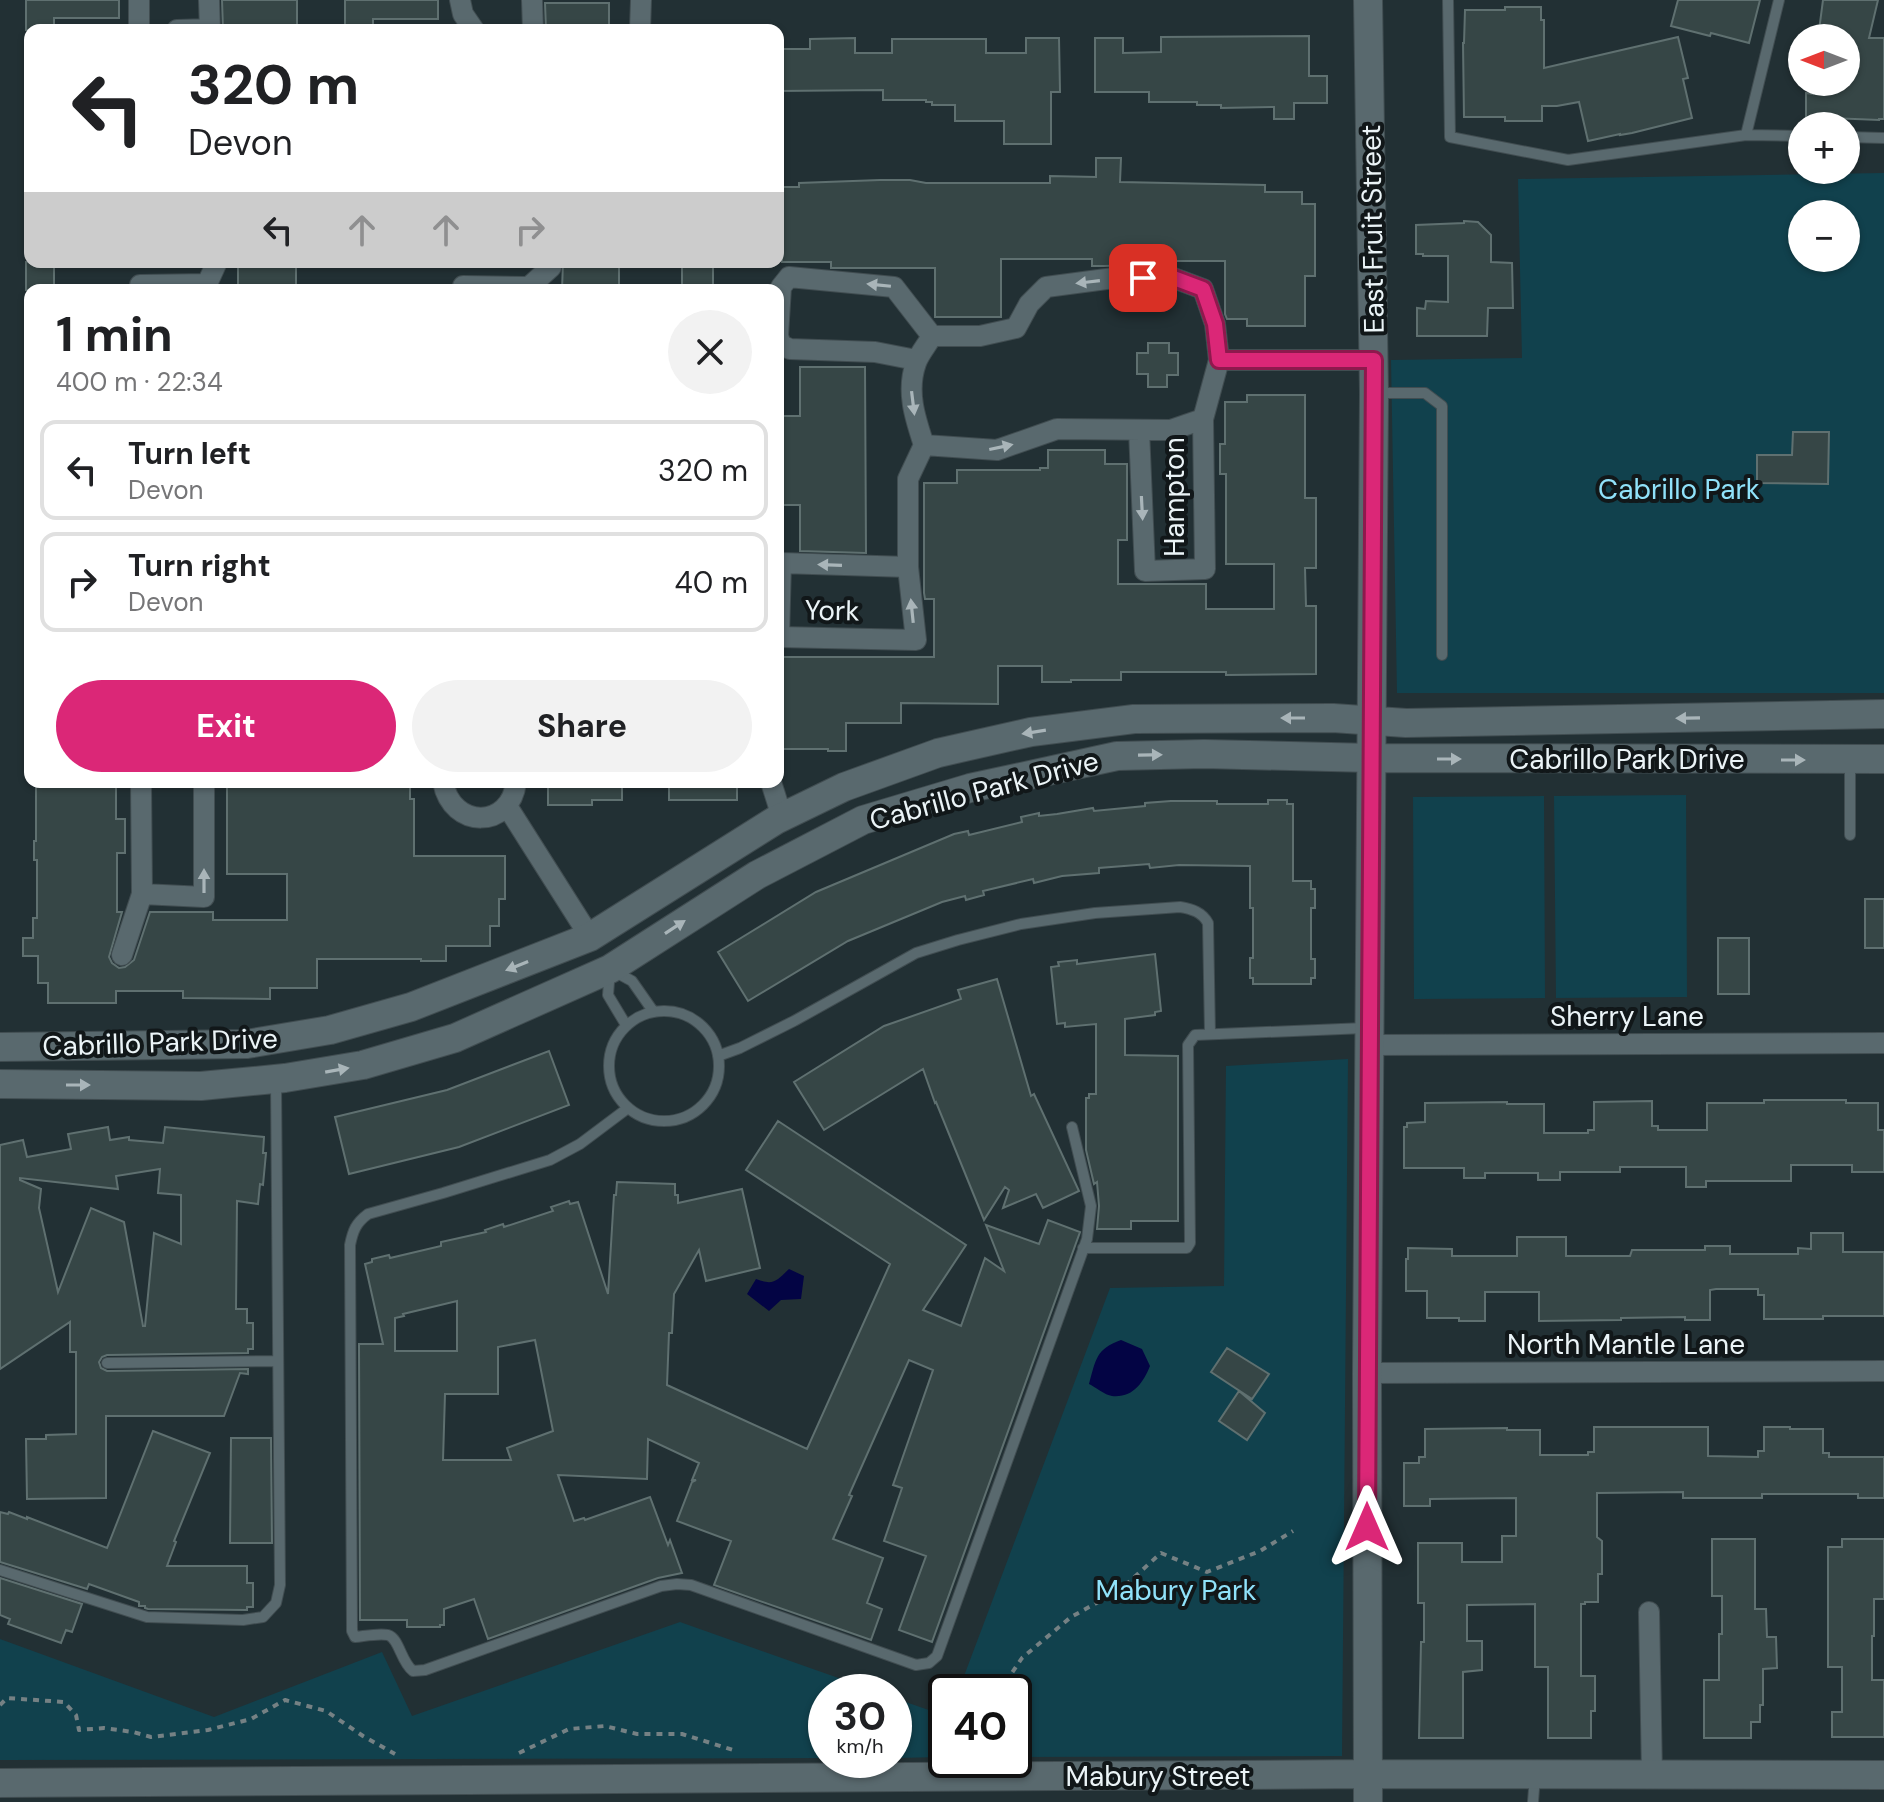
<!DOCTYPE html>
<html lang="en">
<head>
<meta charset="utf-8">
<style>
	:root { --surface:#fff; --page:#f2f2f2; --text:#202124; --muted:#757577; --line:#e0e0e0; --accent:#db2777 }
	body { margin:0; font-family:"DM Sans",sans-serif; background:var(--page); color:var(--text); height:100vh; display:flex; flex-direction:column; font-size:30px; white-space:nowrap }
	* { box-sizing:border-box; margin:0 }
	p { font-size:26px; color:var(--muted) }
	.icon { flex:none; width:44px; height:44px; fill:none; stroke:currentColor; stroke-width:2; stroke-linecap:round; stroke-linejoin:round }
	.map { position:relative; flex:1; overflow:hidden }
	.sheet { position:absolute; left:24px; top:284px; width:760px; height:504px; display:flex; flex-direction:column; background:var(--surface); border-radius:16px; box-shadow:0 2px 6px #0004 }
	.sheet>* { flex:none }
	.hud { position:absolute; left:24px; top:24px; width:760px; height:244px; border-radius:16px; box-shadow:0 2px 6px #0004; background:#fff; color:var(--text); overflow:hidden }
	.needle { width:52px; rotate:270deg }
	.buttons { position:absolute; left:1788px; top:24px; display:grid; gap:16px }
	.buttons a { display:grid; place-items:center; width:72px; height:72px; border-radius:50%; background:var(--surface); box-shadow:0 2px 6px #0004; font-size:40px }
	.speed { position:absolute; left:808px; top:1674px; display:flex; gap:16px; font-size:40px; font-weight:700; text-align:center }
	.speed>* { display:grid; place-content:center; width:104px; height:104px; border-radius:50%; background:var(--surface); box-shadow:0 2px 6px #0004; line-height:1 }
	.speed small { font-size:20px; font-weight:400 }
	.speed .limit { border:4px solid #111; border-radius:12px; background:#fff; color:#111 }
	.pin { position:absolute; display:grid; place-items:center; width:68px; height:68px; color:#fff; margin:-34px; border-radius:16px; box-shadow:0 4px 12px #0006 }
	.me { position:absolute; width:88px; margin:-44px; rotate:0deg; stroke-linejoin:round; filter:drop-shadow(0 0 6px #0008) }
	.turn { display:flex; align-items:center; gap:28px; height:168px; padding:0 32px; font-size:36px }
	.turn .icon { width:104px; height:104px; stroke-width:2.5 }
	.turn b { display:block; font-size:56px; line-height:68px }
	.lanes { display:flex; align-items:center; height:76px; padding:0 32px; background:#0003; justify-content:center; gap:40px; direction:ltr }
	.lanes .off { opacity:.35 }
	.round { display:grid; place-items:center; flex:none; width:84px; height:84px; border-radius:42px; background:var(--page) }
	.headline { display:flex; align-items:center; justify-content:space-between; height:136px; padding:0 32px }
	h1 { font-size:48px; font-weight:700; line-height:60px }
	.cta { display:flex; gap:16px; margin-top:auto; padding:16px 32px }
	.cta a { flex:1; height:92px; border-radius:48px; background:var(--accent); color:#fff; font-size:32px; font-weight:700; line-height:92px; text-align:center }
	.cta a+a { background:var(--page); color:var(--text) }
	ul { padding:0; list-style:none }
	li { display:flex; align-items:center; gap:24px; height:100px; margin:0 16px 12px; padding:0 16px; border:4px solid var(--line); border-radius:16px }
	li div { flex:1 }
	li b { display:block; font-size:30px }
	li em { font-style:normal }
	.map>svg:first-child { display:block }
	.green { fill:#11414d; fill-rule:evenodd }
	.water { fill:#030444 }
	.building { fill:#364646; stroke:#5f7070; stroke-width:2; fill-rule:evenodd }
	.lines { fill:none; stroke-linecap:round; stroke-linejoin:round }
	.lane-casing { stroke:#414d51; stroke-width:12 }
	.street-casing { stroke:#414d51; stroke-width:22 }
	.secondary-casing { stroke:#414d51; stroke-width:30 }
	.path { stroke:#758184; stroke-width:4; stroke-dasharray:6 6; stroke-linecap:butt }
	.lane { stroke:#59696e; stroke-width:10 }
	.street { stroke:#59696e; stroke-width:20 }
	.secondary { stroke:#59696e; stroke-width:28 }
	.oneway { fill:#a9b5b9 }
	.route-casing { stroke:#8e194d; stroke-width:20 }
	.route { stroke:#db2777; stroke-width:14 }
	.labels { text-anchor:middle; stroke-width:8; stroke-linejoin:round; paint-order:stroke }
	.street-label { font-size:28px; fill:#ebf4f7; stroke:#111719 }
	.park-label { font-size:28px; fill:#90e2fa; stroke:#111719 }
</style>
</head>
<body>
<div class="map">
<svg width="1884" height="1802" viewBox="0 0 1884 1802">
	<rect width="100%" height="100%" fill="#223034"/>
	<!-- green -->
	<path class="green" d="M1884 173V693H1397L1391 360 1522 358 1518 179ZM1802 214H1846V258H1802Z
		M1686 795 1687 997 1556 998 1554 796Z
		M1544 796 1545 998 1414 999 1413 797Z
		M1348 1059 1342 1756 1014 1757V1692H958L1110 1288 1224 1286 1226 1066Z
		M680 1622 878 1692H826V1758L0 1760V1639L214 1717 382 1652 412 1716Z
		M894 1698 946 1716V1757L894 1758Z"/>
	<!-- water -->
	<path class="water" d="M789 1269 804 1276 801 1299 781 1300 769 1311 747 1294 756 1279C774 1286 776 1281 789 1269Z
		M1121 1340 1142 1349 1150 1366C1143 1383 1133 1398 1112 1396 1105 1395 1095 1387 1089 1384 1096 1359 1096 1349 1121 1340Z"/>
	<!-- building -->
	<path class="building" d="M26 0H119V18H54V30H26Z
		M222 0H297V30H223Z
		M345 0H438V19H373V30H345Z
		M1678 0H1760L1749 43 1711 33 1710 36 1671 26Z
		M1823 0H1878L1869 38H1884V119H1879V120L1806 117V93L1813 94V82H1846V38H1818Z
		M545 3H609V30H546Z
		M1505 7H1541V20H1544V68L1678 37 1688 78 1683 79 1692 118 1632 133 1620 135V134L1588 141 1579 102 1557 106H1542V121H1505V117H1464L1463 43H1464L1465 10H1505Z
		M1309 36V76H1327V103H1294V119H1274V107L1221 108V105H1197V102H1149V92H1095V38H1123V53L1161 52V37Z
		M855 38V53H892V39H986V53H1026V38H1059L1060 92H1051V144H1004V121H955V105H932V102H926V100H883V90L778 91V49H810V39Z
		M1096 158H1121L1120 182 1265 185V192H1302V204H1315V276H1305V326H1247V319H1227L1225 314V261H1156V264L1104 266H1092V259H1001V317H935V268H831V262H782V187H799V183L880 180H910L926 183H1050V176L1096 177Z
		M1464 221 1478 222 1491 235V262L1512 263 1513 308H1488L1487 336H1417V308L1425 309 1426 301 1448 302V256H1423V254H1416V225L1464 223Z
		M26 262H54V290H26Z
		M238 262H296V290H238Z
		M563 262H619V290H562Z
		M682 262H713V290H682Z
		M1148 343H1169V353H1178V375H1167V387H1148V374H1137V353H1148Z
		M800 367H865L866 553 800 551V505H782V416H800Z
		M1247 395H1305V498H1316V568H1305L1306 606H1316V674L1226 675V672H1121V680H1071V682H1042V666H998V704L901 703V723H846V751H828V749H780L781 657H934V599H925L924 593V483H957V470H1040V468H1048V450H1105V464H1127V540H1118V584H1206V609H1274V564H1226V474H1220V444H1225V402H1247Z
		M1793 432H1829L1828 484 1757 483V455H1792Z
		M36 782H116V819H125V853H117V912H122L109 957 112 963 119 968 125 967 134 960 150 912H213V920H287V874H227V782H410V799H414V856H505V899H499V926H490V946H446V961H421V959H317V988H270V999L183 998V991H116V1003H48V983H38V956H23V938H33V918H37V860H34V841H36Z
		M548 782H622V800H592V805H548Z
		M669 782H737V800H669Z
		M1268 800H1287V804H1293V881H1311V889H1315V908H1311V959H1315V978H1311V984H1253V978H1250V958H1253V908H1250V866L1179 865 1150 868 1149 864 1099 868V873L1062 876 1034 883 1033 879 983 891 984 895 966 900 965 896 942 902 848 941 748 1001 718 952 816 892 954 834 968 831 969 835 1022 822 1021 817 1039 813V816L1057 814 1093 808 1094 811 1145 806V803L1171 801H1217V804H1268Z
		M1865 899H1884V948H1865Z
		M1718 938H1749V994H1718Z
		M1155 954 1161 1011 1155 1012V1015L1125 1019V1055L1178 1056V1221H1131V1229H1097L1099 1206 1097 1182 1094 1184 1086 1150V1098H1089V1094H1096V1024L1065 1027V1023L1057 1024 1051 967 1059 966 1058 962 1077 960V964Z
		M997 979 1031 1096 1034 1094 1079 1191 1043 1208 1036 1194 1003 1208 1009 1190 1005 1187 984 1220 936 1102 935 1103 923 1069 824 1130 794 1082 884 1026 961 999 958 990Z
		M549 1051 569 1105 459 1147 349 1174 335 1117 447 1090Z
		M1764 1100H1846V1103H1878V1130H1884V1172H1852V1165H1791V1181H1706V1187H1686V1167H1620V1172H1560V1180H1538V1173H1485V1178H1464V1168H1404V1127H1407V1123L1425 1122V1103L1507 1102V1104H1544V1133H1588V1130H1594V1102L1652 1101V1126H1658V1130H1707V1103H1764Z
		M778 1121 966 1245 923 1310 961 1326 985 1258 1004 1271 986 1225 1039 1244 1048 1220 1080 1232 932 1642 899 1630 926 1556 884 1541 902 1488 893 1485 933 1370 909 1360 849 1495 852 1496 833 1539 883 1558 867 1603 882 1609 871 1640 714 1585 731 1541 677 1521 692 1482 696 1480H692L699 1463 648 1439 647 1479 558 1475 574 1521 584 1518 585 1520 650 1497 668 1545 670 1540 682 1573 658 1578 488 1639 474 1599 444 1609V1625H440V1627H407V1620H360L359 1344H383L365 1264 372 1262V1259L389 1255 390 1258 441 1246V1242L486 1232 485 1230 503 1224 504 1227 553 1211 551 1207 569 1201 570 1204 578 1202 608 1294 614 1195H616L617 1182 675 1184V1195H678V1203L742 1189 760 1268 706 1281 699 1250 674 1294 672 1333H669L667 1385 807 1449 890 1264 746 1170ZM457 1301V1351H395V1318L404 1316 403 1314ZM535 1340 553 1431 507 1448 511 1460H443L445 1394H498V1347Z
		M108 1127 110 1140 129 1137V1140L163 1143 165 1127 264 1137 263 1153H266L263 1185 260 1184 258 1204 237 1201 236 1309H247V1323H253V1349H248V1353L107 1355 102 1357 99 1362 101 1368 107 1371 248 1369V1374L240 1373 224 1416H106V1498L27 1499 26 1439H46V1435L76 1434V1352H70V1322L0 1369V1145L23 1140 27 1157 71 1149 68 1134ZM160 1169 158 1193 181 1195V1244L154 1233 145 1326H143L124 1222 91 1208 58 1292 39 1208 41 1189 20 1180V1178L118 1189 116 1176Z
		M1811 1233H1843V1252H1884V1316H1823V1319H1764V1295H1758V1289H1716L1710 1290V1320H1685V1317L1621 1318V1320L1539 1321V1292H1485V1321H1459V1318H1427V1291H1406V1259H1408V1248L1452 1249V1256H1517V1237H1566V1256H1630L1632 1250H1705V1246H1730V1254H1798V1248L1811 1249Z
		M1227 1348 1269 1374 1252 1399 1211 1372Z
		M1239 1391 1265 1413 1247 1440 1219 1421Z
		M1594 1427H1708V1456L1758 1457V1451H1764V1427H1790V1429H1823V1453H1829V1457H1884V1498H1858V1494H1762V1498H1683V1492L1597 1493V1537L1602 1541V1574H1598V1602H1585V1604H1581V1676H1595V1711H1591V1738H1548V1667H1535V1604L1467 1605V1641H1482V1670L1463 1672V1738H1419L1421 1642H1424V1603H1418V1543H1462V1562H1502V1536H1516V1498L1430 1499V1506H1404V1463H1419V1457H1425V1429L1507 1428V1430H1540V1455H1588V1452H1594Z
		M153 1431 210 1453 174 1541 176 1542 167 1566H247V1583H253V1607H247V1610L148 1609 145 1608V1606H139V1602L89 1584 87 1589 0 1562V1512L8 1514 9 1512 27 1519V1517L107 1548Z
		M231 1438H271L272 1543H230Z
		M1712 1539H1755V1609H1766L1767 1637H1776L1777 1668 1763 1669V1705H1760V1722H1751V1738H1704V1680H1719V1634H1722V1596H1712Z
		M1842 1539H1884V1599H1874V1636H1872V1680H1884V1737H1832V1712H1842V1667H1828V1547H1842Z
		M0 1578 82 1604 72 1632 66 1630 61 1643 8 1624 10 1619 0 1615Z"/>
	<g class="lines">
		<!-- lane casing -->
		<g class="lane-casing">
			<path id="lane" d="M1448 0 1450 137 1568 160 1746 135 1802 136
				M1746 135 1779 0
				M1846 137 1884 138
				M1376 393H1425L1442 406V655
				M1850 761V835
				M609 1066a55 55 0 1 1 110 0a55 55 0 1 1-110 0Z
				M626 1025 608 995 610 969 632 981 653 1011
				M718 1056 740 1048 794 1021 916 953 958 940 1021 924 1095 913 1180 907C1192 909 1202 912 1208 923L1210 1034
				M628 1108 580 1144 550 1160 443 1193 368 1214C356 1223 353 1230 350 1245L352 1631 355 1637C365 1636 379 1633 388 1635 399 1638 401 1662 413 1671L425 1670 661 1586 677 1584 691 1585 916 1665 929 1663 937 1656 1087 1239 1091 1206 1072 1127
				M1083 1248H1187L1190 1243 1188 1045 1195 1035 1365 1028
				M107 1363 278 1361
				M0 1570 147 1617 243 1620 263 1617 276 1603 280 1585 276 1081
				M1533 1802 1535 1776"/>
		</g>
		<!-- street casing -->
		<g class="street-casing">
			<path id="street" d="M139 0V30
				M460 0 463 14 474 30
				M532 0 533 30
				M177 30 210 29 209 0
				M640 30 641 0
				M529 287 551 267 550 262
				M140 290V285L207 284
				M207 290V284L217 262
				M463 290V286L529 287
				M916 360 875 352 790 349 781 345 778 336 781 287 789 277 894 287 932 336
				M1219 360H1374
				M1139 430 1145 571 1205 569 1203 419
				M924 445 997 450 1057 429 1171 430 1203 419 1219 360 1215 324 1203 289 1171 277 1114 278 1046 287 1029 304 1016 328 980 336H932
				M908 567 781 563 779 637 916 640 908 567V479L924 445C915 418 906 391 916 363 919 354 927 345 932 336
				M443 782C452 830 511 829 516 782
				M771 782 782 817
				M507 806 590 937
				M142 894 204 897V782
				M122 955 142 894 141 782
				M1370 1045 1884 1043
				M1367 1373 1884 1371
				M1649 1612 1652 1775"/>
		</g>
		<!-- secondary casing -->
		<g class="secondary-casing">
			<path id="secondary" d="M0 1047 247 1044 330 1030 411 1007 590 937 776 820 844 787 938 753 1031 732 1134 719 1333 718 1406 723 1884 714
				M0 1084 201 1086 285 1078 363 1065 455 1038 610 969 757 875 863 820 970 788 1117 756 1204 754 1371 758 1884 759
				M0 1783 1367 1774 1884 1775
				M1368 1802 1367 1373 1374 393 1368 0"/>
		</g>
		<!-- path -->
		<path class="path" d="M999 1692 1022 1658 1071 1617 1120 1590 1161 1553 1207 1572 1260 1551 1293 1531
			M0 1705 7 1698 64 1702 76 1715 79 1730 104 1728 133 1732 151 1737 208 1730 251 1719 285 1700 326 1711 363 1736 395 1754
			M519 1753 569 1729 605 1726 637 1734H682L733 1750"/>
		<!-- lane -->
		<use href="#lane" class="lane"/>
		<!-- street -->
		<use href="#street" class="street"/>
		<!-- secondary -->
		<use href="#secondary" class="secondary"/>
	</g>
	<!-- one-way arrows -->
	<defs><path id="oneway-solid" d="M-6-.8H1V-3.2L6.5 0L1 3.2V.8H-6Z" transform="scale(2)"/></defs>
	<g class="oneway">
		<use href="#oneway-solid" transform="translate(1088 282) rotate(173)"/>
		<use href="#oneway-solid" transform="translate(879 285) rotate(-174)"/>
		<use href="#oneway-solid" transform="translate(913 403) rotate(83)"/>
		<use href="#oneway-solid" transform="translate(1001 447) rotate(-12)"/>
		<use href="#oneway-solid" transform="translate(1142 508) rotate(87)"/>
		<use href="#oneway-solid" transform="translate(830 565) rotate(-178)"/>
		<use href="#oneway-solid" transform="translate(912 611) rotate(-96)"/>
		<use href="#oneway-solid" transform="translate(1293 718) rotate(180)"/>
		<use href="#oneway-solid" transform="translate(1688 718) rotate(179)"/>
		<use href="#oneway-solid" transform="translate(1034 732) rotate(171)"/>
		<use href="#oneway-solid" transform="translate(1150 755) rotate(-1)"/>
		<use href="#oneway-solid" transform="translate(1449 759)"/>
		<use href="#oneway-solid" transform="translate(1793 760)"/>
		<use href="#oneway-solid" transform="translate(204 881) rotate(-90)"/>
		<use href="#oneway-solid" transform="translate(675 927) rotate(-33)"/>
		<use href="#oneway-solid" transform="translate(517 966) rotate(158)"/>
		<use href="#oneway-solid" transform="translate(337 1070) rotate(-10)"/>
		<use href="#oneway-solid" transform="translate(78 1085)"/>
	</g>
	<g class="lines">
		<!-- route casing -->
		<g class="route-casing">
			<path id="route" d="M1143 278 1171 277 1203 289 1215 324 1219 360H1374L1367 1527"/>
		</g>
		<!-- route -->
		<use href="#route" class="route"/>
	</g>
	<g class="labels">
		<!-- street labels -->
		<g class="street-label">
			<text transform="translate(1372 229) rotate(-91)" y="10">East Fruit Street</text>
			<text transform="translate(1174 497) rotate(-90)" y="10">Hampton</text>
			<text transform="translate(832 610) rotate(1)" y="10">York</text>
			<text x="1627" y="769">Cabrillo Park Drive</text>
			<text transform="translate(984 790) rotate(-15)" y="10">Cabrillo Park Drive</text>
			<text x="1627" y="1026">Sherry Lane</text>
			<text transform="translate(160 1042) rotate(-2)" y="10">Cabrillo Park Drive</text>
			<text x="1626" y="1354">North Mantle Lane</text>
			<text x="1158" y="1786">Mabury Street</text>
		</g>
		<!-- park labels -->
		<g class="park-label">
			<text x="1679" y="499">Cabrillo Park</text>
			<text x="1176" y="1600">Mabury Park</text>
		</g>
	</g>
</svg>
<div class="buttons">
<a><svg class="needle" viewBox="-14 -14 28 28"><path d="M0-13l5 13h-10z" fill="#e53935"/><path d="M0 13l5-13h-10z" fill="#757577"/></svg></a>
<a>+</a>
<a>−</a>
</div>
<div class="speed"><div>30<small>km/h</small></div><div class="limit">40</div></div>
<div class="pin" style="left:1143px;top:278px;background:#d93025"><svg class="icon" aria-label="arrive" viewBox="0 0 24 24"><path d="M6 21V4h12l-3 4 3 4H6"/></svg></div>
<svg class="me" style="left:1367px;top:1527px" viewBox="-20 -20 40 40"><path d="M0-17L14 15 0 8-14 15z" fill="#db2777" stroke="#fff" stroke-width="4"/></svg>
<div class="hud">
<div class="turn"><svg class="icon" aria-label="left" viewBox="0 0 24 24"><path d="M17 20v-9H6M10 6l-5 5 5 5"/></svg><div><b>320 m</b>Devon</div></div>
<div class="lanes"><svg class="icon" aria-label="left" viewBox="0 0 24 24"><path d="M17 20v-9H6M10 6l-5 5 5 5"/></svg><svg class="icon off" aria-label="ahead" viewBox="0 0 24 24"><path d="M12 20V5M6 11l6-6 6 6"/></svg><svg class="icon off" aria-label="ahead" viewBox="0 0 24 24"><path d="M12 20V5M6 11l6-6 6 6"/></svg><svg class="icon off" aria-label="right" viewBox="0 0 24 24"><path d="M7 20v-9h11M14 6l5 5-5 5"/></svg></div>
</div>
<section class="sheet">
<div class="headline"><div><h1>1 min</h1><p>400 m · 22:34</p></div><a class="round"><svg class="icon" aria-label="close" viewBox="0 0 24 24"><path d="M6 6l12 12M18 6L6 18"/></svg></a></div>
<ul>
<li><svg class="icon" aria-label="left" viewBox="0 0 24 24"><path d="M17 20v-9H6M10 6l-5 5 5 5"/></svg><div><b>Turn left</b><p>Devon</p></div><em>320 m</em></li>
<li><svg class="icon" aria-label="right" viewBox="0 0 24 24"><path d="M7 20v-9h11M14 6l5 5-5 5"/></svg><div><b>Turn right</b><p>Devon</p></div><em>40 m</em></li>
</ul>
<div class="cta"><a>Exit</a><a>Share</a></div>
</section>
</div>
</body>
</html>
